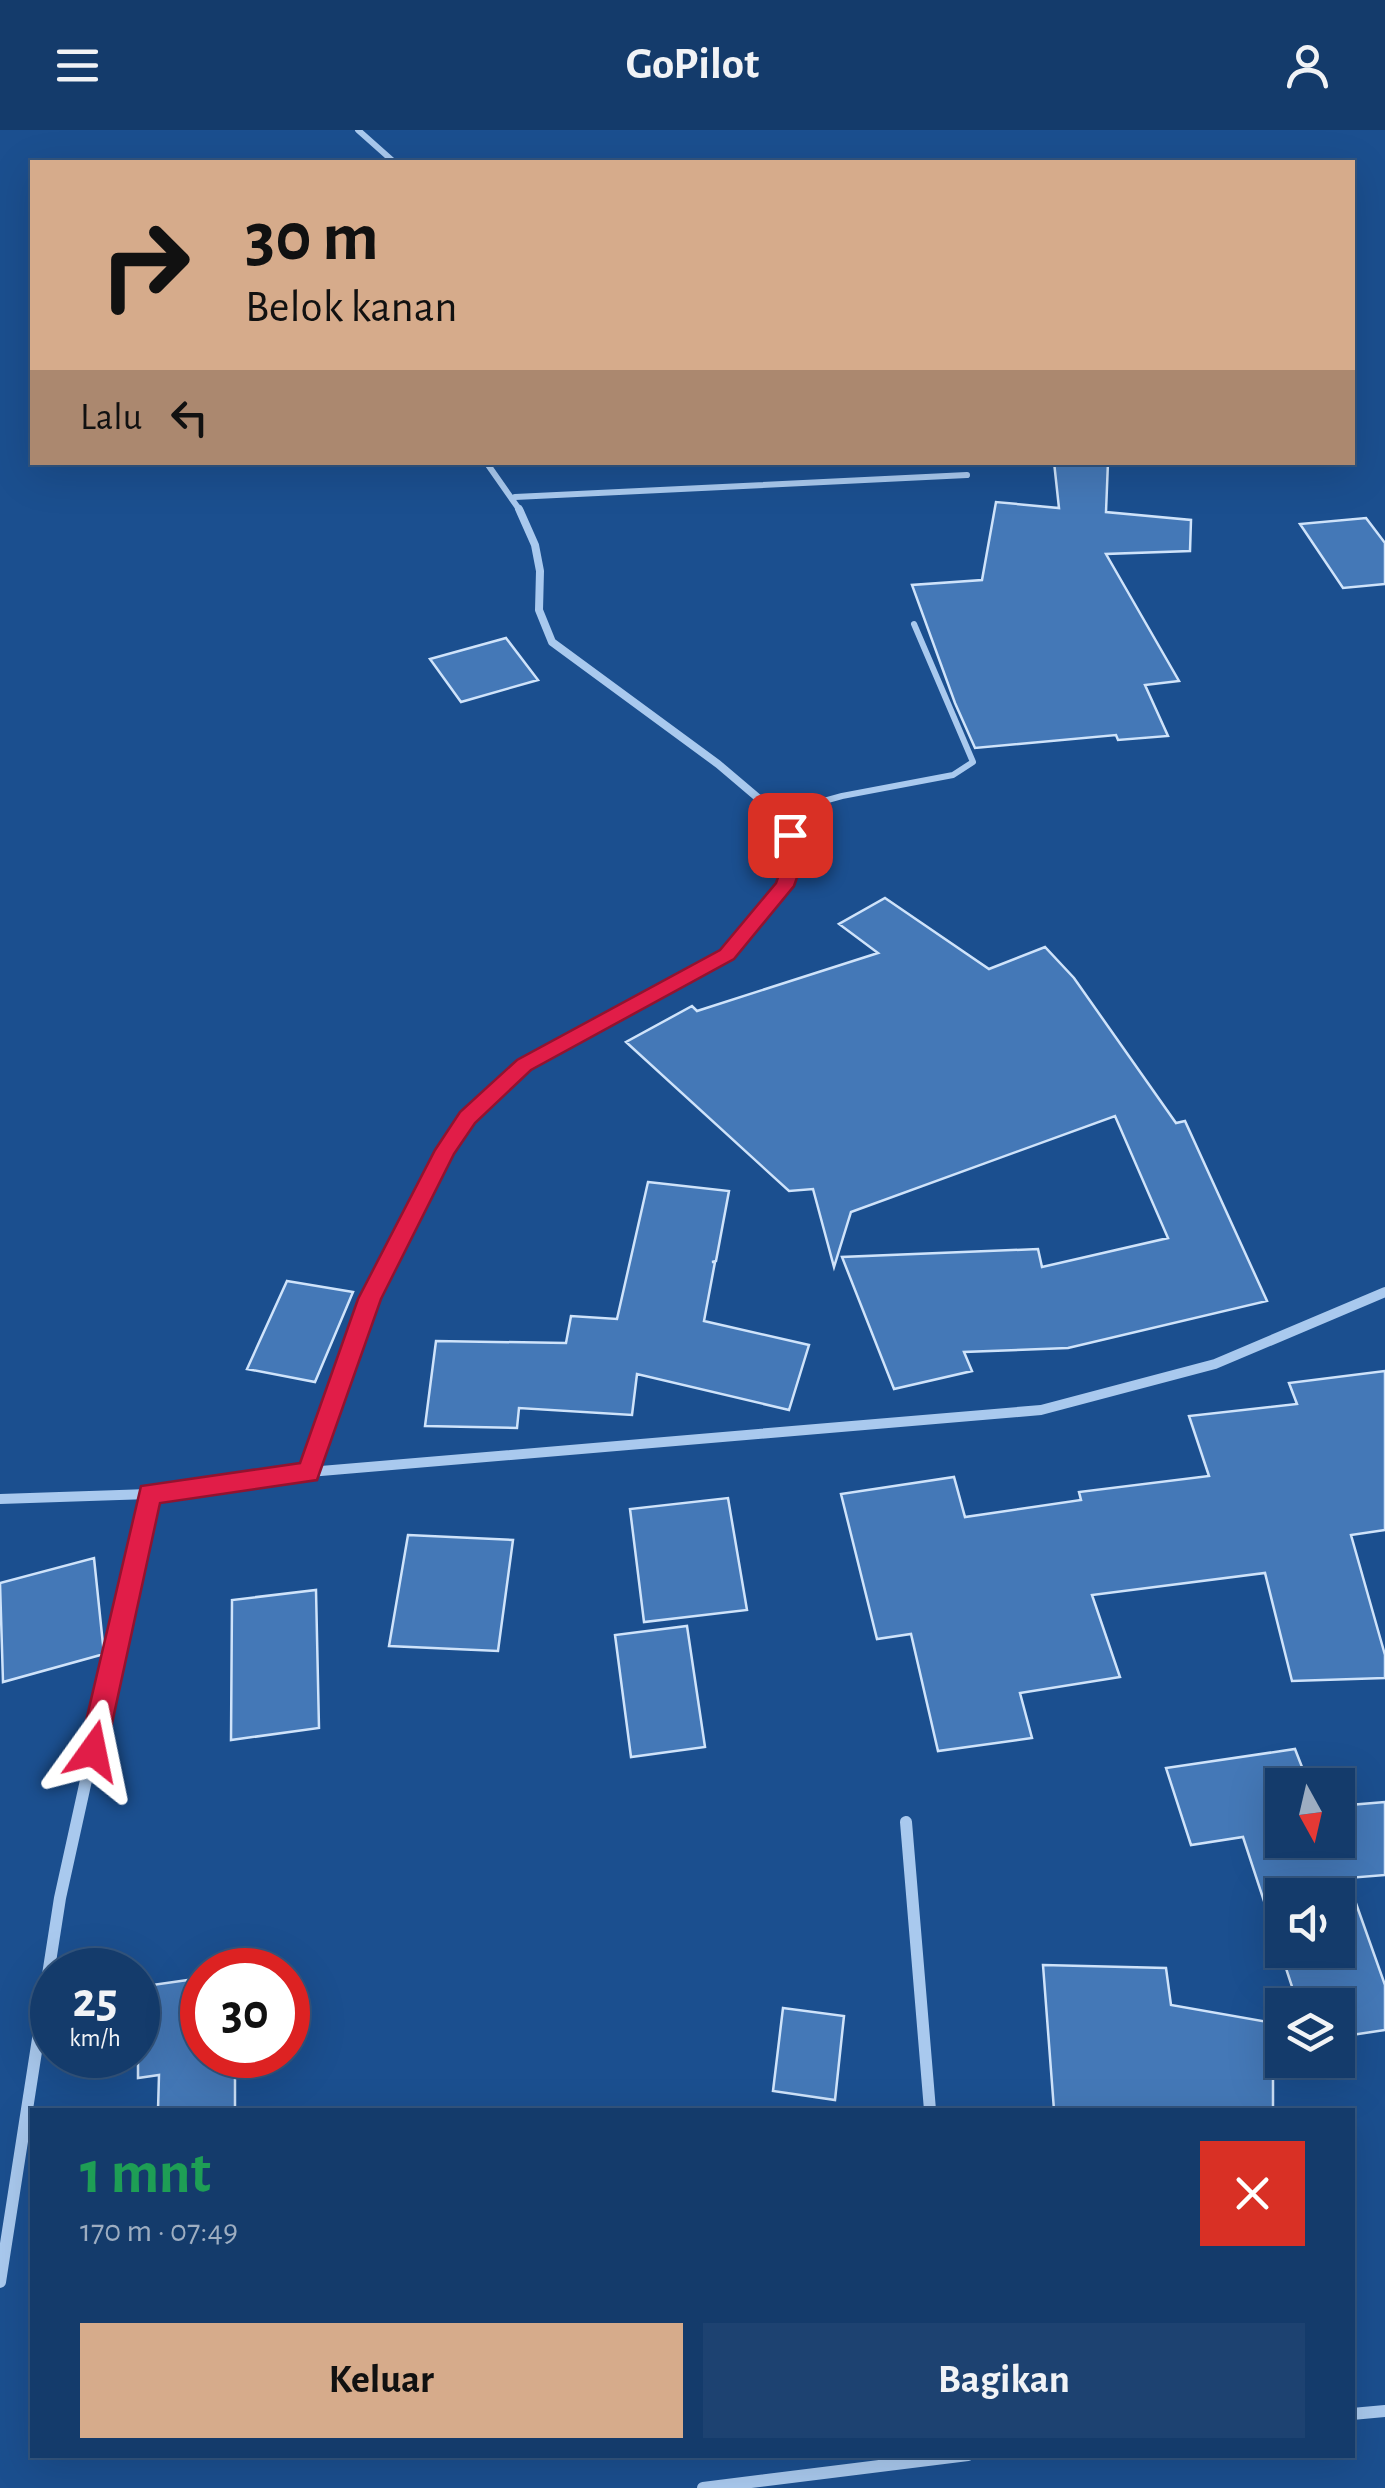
<!DOCTYPE html>
<html lang="id">
<head>
<meta charset="utf-8">
<style>
	:root { --surface:#143b6b; --page:#1d4271; --text:#f1f3f6; --muted:#9dadc1; --line:#33557e; --accent:#d6ab8b }
	body { margin:0; font-family:"Alegreya Sans",sans-serif; background:var(--page); color:var(--text); height:100vh; display:flex; flex-direction:column; font-size:38px; white-space:nowrap }
	* { box-sizing:border-box; margin:0 }
	p { font-size:32px; color:var(--muted) }
	.icon { flex:none; width:55px; height:55px; fill:none; stroke:currentColor; stroke-width:2; stroke-linecap:round; stroke-linejoin:round }
	.map { position:relative; flex:1; overflow:hidden }
	.details { position:absolute; left:30px; top:1978px; width:1325px; height:350px; display:flex; flex-direction:column; background:var(--surface); border-radius:0px; box-shadow:0 10px 40px #0002,0 0 0 2px var(--line) }
	.details>* { flex:none }
	.top-card { position:absolute; left:30px; top:30px; width:1325px; height:305px; border-radius:0px; box-shadow:0 10px 40px #0002,0 0 0 2px var(--line); background:#d6ab8b; color:#111; overflow:hidden }
	.needle { width:65px; rotate:172deg }
	.buttons { position:absolute; left:1265px; top:1638px; display:grid; gap:20px }
	.buttons a { display:grid; place-items:center; width:90px; height:90px; border-radius:0px; background:var(--surface); box-shadow:0 10px 40px #0002,0 0 0 2px var(--line); font-size:50px }
	.speed { position:absolute; left:30px; top:1818px; display:flex; gap:20px; font-size:50px; font-weight:700; text-align:center }
	.speed>* { display:grid; place-content:center; width:130px; height:130px; border-radius:50%; background:var(--surface); box-shadow:0 10px 40px #0002,0 0 0 2px var(--line); line-height:1 }
	.speed small { font-size:25px; font-weight:400 }
	.speed .limit { border:15px solid #d22; background:#fff; color:#111 }
	.pin { position:absolute; display:grid; place-items:center; width:85px; height:85px; color:#fff; margin:-42px; border-radius:20px; box-shadow:0 5px 15px #0006 }
	.me { position:absolute; width:110px; margin:-55px; rotate:12deg; stroke-linejoin:round; filter:drop-shadow(0 0 8px #0008) }
	.turn { display:flex; align-items:center; gap:35px; height:210px; padding:0 50px; font-size:45px }
	.turn .icon { width:130px; height:130px; stroke-width:2.5 }
	.turn b { display:block; font-size:70px; line-height:85px }
	.then { display:flex; align-items:center; height:95px; padding:0 50px; background:#0003; gap:20px; font-size:38px }
	.round { display:grid; place-items:center; flex:none; width:105px; height:105px; border-radius:0px; background:var(--page) }
	.overview { display:flex; align-items:center; justify-content:space-between; height:170px; padding:0 50px }
	h1 { font-size:60px; font-weight:700; line-height:75px; color:#1e9e55 }
	.cta { display:flex; gap:20px; margin-top:auto; padding:20px 50px }
	.cta a { flex:1; height:115px; border-radius:0px; background:var(--accent); color:#111; font-size:40px; font-weight:700; line-height:115px; text-align:center }
	.cta a+a { background:var(--page); color:var(--text) }
	header { display:flex; justify-content:space-between; align-items:center; height:130px; padding:0 50px; background:var(--surface); font-size:45px; font-weight:700 }
	.map>svg:first-child { display:block }
	.building { fill:#4478b7; stroke:#cfe3fa; stroke-width:2.5; fill-rule:evenodd }
	.lines { fill:none; stroke-linecap:round; stroke-linejoin:round }
	.lane { stroke:#a9c9ee; stroke-width:6 }
	.street-far3 { stroke:#a9c9ee; stroke-width:6 }
	.street-far2 { stroke:#a9c9ee; stroke-width:8 }
	.street-far1 { stroke:#a9c9ee; stroke-width:10 }
	.street { stroke:#a9c9ee; stroke-width:12 }
	.route { fill:#e11d48; stroke:#92132f; stroke-width:2.5 }
</style>
</head>
<body>
<header><svg class="icon" aria-label="menu" viewBox="0 0 24 24"><path d="M4 6h16M4 12h16M4 18h16"/></svg>GoPilot<svg class="icon" aria-label="person" viewBox="0 0 24 24"><circle cx="12" cy="8" r="4"/><path d="M4 21q1-7 8-7t8 7"/></svg></header>
<div class="map">
<svg width="1385" height="2358" viewBox="0 0 1385 2358">
	<rect width="100%" height="100%" fill="#1b4f8f"/>
	<!-- building -->
	<path class="building" d="M1054 332H1108L1106 382 1191 390 1190 421 1106 424 1179 551 1145 555 1168 606 1118 610 1116 605 975 618 955 573 912 455 982 450 996 372 1059 378Z
		M1366 388 1385 413V454L1343 458 1300 394Z
		M506 508 538 550 461 572 430 529Z
		M885 768 989 839 1045 817 1074 848 1176 993 1185 991 1267 1171 1068 1218 964 1222 972 1241 894 1259 842 1127 1038 1119 1042 1137 1168 1108 1115 986 851 1082 834 1137 813 1059 789 1061 626 912 692 876 697 881 878 823 839 794Z
		M648 1052 729 1061 716 1131 712 1132H715L704 1191 809 1215 789 1280 637 1244 632 1285 519 1278 517 1298 425 1296 436 1211 566 1213 571 1186 617 1189Z
		M287 1151 353 1162 315 1252 247 1239Z
		M1385 1241V1400L1351 1405 1385 1525V1548L1292 1551 1265 1443 1092 1465 1120 1547 1020 1563 1032 1608 938 1621 911 1504 877 1509 841 1364 954 1347 965 1387 1081 1370 1079 1362 1209 1346 1189 1286 1297 1274 1289 1253Z
		M728 1368 747 1480 644 1492 630 1379Z
		M408 1405 513 1410 498 1521 389 1516Z
		M94 1428 104 1524 3 1552 0 1453Z
		M316 1460 319 1598 231 1610 232 1470Z
		M687 1496 705 1617 631 1627 615 1505Z
		M1295 1619 1309 1655H1282V1710H1338V1676L1385 1672V1745L1347 1748 1385 1855V1900L1338 1907V1875H1298L1243 1707 1191 1715 1166 1638ZM1282 1765H1338V1820H1282Z
		M1043 1835 1166 1838 1171 1875 1273 1893V1980H1054Z
		M202 1848V1925H235V1980H158L159 1945 138 1948V1857Z
		M783 1878 844 1886 835 1970 773 1961Z"/>
	<g class="lines">
		<!-- lane -->
		<path class="lane" d="M777 684 842 666 953 645 973 632 914 494"/>
		<!-- street-far3 -->
		<path class="street-far3" d="M358 0 394 32
			M486 332 521 382
			M515 367 967 345"/>
		<!-- street-far2 -->
		<path class="street-far2" d="M519 379 535 415 540 441 539 480 552 512 718 634 777 684 790 705 795 728 784 755 727 824 630 877"/>
		<!-- street-far1 -->
		<path class="street-far1" d="M309 1342C355 1208 408 1028 522 937 554 911 599 894 635 874
			M0 1369 149 1364 309 1342 1041 1280 1215 1234 1385 1162
			M114 1521 149 1364"/>
		<!-- street -->
		<path class="street" d="M906 1692 930 1980
			M0 2152 60 1768 115 1519
			M1352 2284 1385 2281
			M703 2358 968 2325"/>
	</g>
	<!-- route -->
	<path class="route" d="M790 699 799 705 804 728 794 756 734 829 531 940 475 993 454 1024 381 1169 317 1350 160 1373 106 1621 102 1630 93 1633 83 1630 79 1621 141 1356 300 1333 358 1169 435 1020 460 982 517 930 720 820 776 753 785 728 781 705Z"/>
</svg>
<div class="buttons">
<a><svg class="needle" viewBox="-14 -14 28 28"><path d="M0-13l5 13h-10z" fill="#e53935"/><path d="M0 13l5-13h-10z" fill="#9dadc1"/></svg></a>
<a><svg class="icon" aria-label="sound" viewBox="0 0 24 24"><path d="M4 9h4l5-4v14l-5-4H4zM17 9q2 3 0 6"/></svg></a>
<a><svg class="icon" aria-label="layers" viewBox="0 0 24 24"><path d="M12 4l9 5-9 5-9-5zM3 14l9 5 9-5"/></svg></a>
</div>
<div class="speed"><div>25<small>km/h</small></div><div class="limit">30</div></div>
<div class="pin" style="left:790px;top:705px;background:#d93025"><svg class="icon" aria-label="arrive" viewBox="0 0 24 24"><path d="M6 21V4h12l-3 4 3 4H6"/></svg></div>
<svg class="me" style="left:93px;top:1621px" viewBox="-20 -20 40 40"><path d="M0-17L14 15 0 8-14 15z" fill="#e11d48" stroke="#fff" stroke-width="4"/></svg>
<div class="top-card">
<div class="turn"><svg class="icon" aria-label="right" viewBox="0 0 24 24"><path d="M7 20v-9h11M14 6l5 5-5 5"/></svg><div><b>30 m</b>Belok kanan</div></div>
<div class="then">Lalu<svg class="icon" aria-label="left" viewBox="0 0 24 24"><path d="M17 20v-9H6M10 6l-5 5 5 5"/></svg></div>
</div>
<section class="details">
<div class="overview"><div><h1>1 mnt</h1><p>170 m · 07:49</p></div><a class="round" style="background:#d93025;color:#fff"><svg class="icon" aria-label="close" viewBox="0 0 24 24"><path d="M6 6l12 12M18 6L6 18"/></svg></a></div>
<div class="cta"><a>Keluar</a><a>Bagikan</a></div>
</section>
</div>
</body>
</html>
